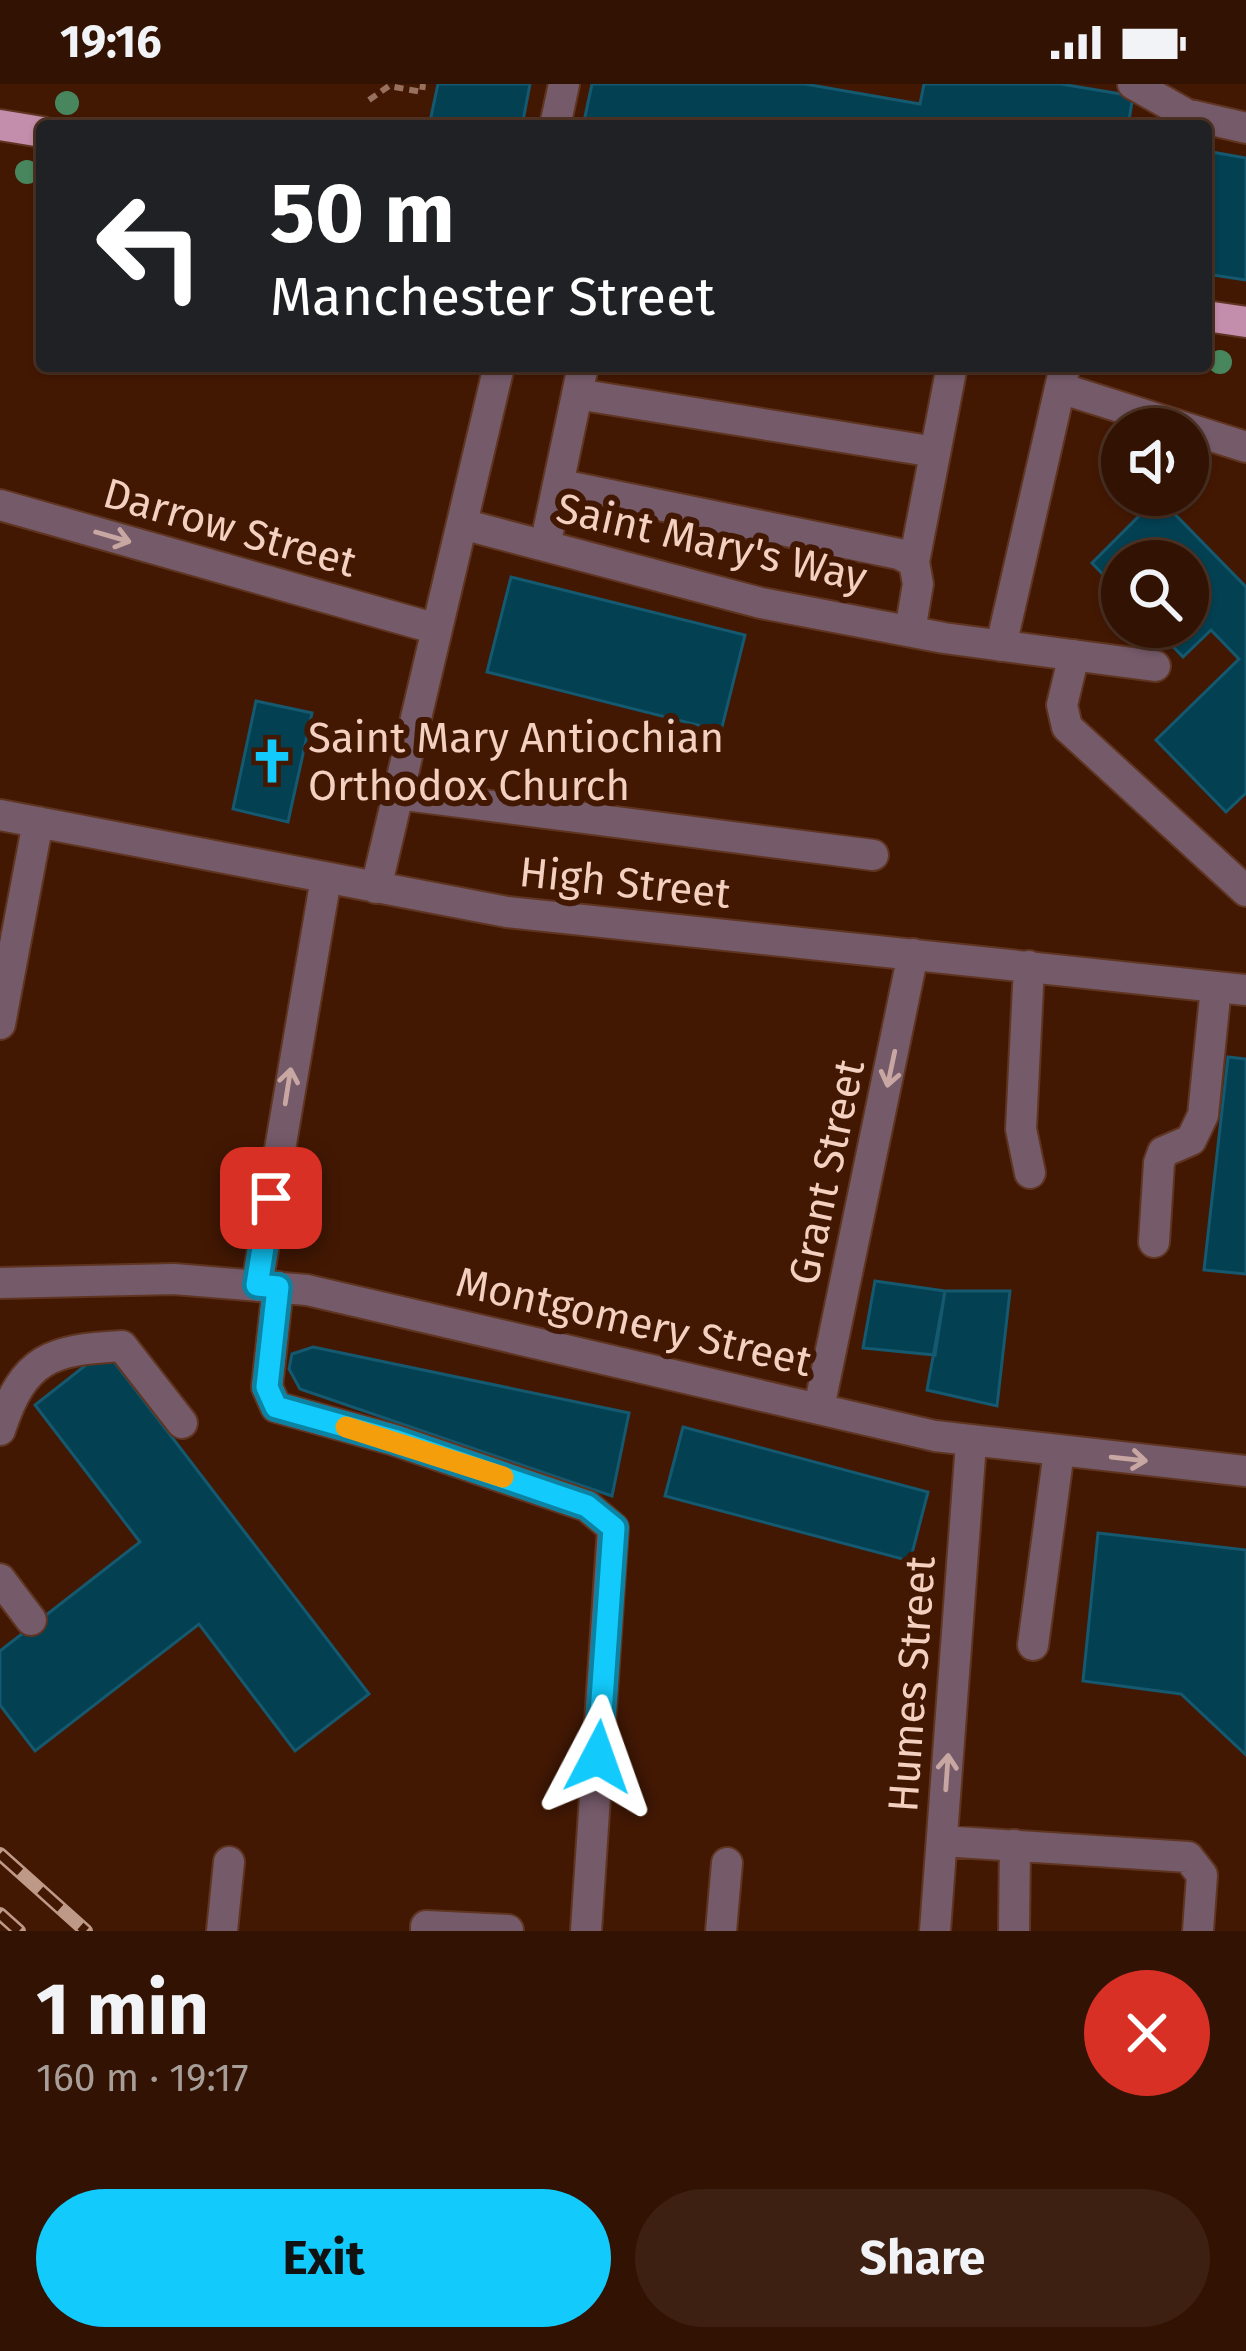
<!DOCTYPE html>
<html lang="en">
<head>
<meta charset="utf-8">
<style>
	:root { --surface:#321202; --page:#3d2011; --text:#f1f3f6; --muted:#a89e99; --line:#4d3224; --accent:#12cafb }
	body { margin:0; font-family:"Fira Sans",sans-serif; background:var(--page); color:var(--text); height:100vh; display:flex; flex-direction:column; font-size:45px; white-space:nowrap }
	* { box-sizing:border-box; margin:0 }
	p { font-size:39px; color:var(--muted) }
	.icon { flex:none; width:66px; height:66px; fill:none; stroke:currentColor; stroke-width:2; stroke-linecap:round; stroke-linejoin:round }
	.map { position:relative; height:1847px; overflow:hidden }
	.panel { display:flex; flex-direction:column; background:var(--surface); flex:1 }
	.panel>* { flex:none }
	.banner { position:absolute; left:36px; top:36px; width:1176px; height:252px; border-radius:12px; box-shadow:0 3px 9px #0004,0 0 0 3px var(--line); background:#202124; color:#fff; overflow:hidden }
	.fabs { position:absolute; left:1101px; top:324px; display:grid; gap:24px }
	.fabs a { display:grid; place-items:center; width:108px; height:108px; border-radius:50%; background:var(--surface); box-shadow:0 3px 9px #0004,0 0 0 3px var(--line); font-size:60px }
	.pin { position:absolute; display:grid; place-items:center; width:102px; height:102px; color:#fff; margin:-51px; border-radius:24px; box-shadow:0 6px 18px #0006 }
	.me { position:absolute; width:132px; margin:-66px; rotate:4deg; stroke-linejoin:round; filter:drop-shadow(0 0 9px #0008) }
	.turn { display:flex; align-items:center; gap:42px; height:252px; padding:0 36px; font-size:54px }
	.turn .icon { width:156px; height:156px; stroke-width:2.5 }
	.turn b { display:block; font-size:84px; line-height:102px }
	.round { display:grid; place-items:center; flex:none; width:126px; height:126px; border-radius:63px; background:var(--page) }
	.headline { display:flex; align-items:center; justify-content:space-between; height:204px; padding:0 36px }
	h1 { font-size:72px; font-weight:700; line-height:90px }
	.action { display:flex; gap:24px; margin-top:auto; padding:24px 36px }
	.action a { flex:1; height:138px; border-radius:72px; background:var(--accent); color:#111; font-size:48px; font-weight:700; line-height:138px; text-align:center }
	.action a+a { background:var(--page); color:var(--text) }
	.status { display:flex; justify-content:space-between; align-items:center; height:84px; padding:0 60px; background:var(--surface); direction:ltr }
	.status svg { height:33px; fill:currentColor }
	.map>svg:first-child { display:block }
	.building { fill:#034052; stroke:#14596f; stroke-width:3 }
	.lines { fill:none; stroke-linecap:round; stroke-linejoin:round }
	.minor-casing { stroke:#5f3521; stroke-width:34 }
	.major-casing { stroke:#5f3521; stroke-width:34 }
	.path { stroke:#97705e; stroke-width:6; stroke-dasharray:9 6; stroke-linecap:butt }
	.minor { stroke:#755a69; stroke-width:30 }
	.major { stroke:#c38dac; stroke-width:30 }
	.rail-casing { stroke:#bf9988; stroke-width:14 }
	.rail { stroke:#431803; stroke-width:9; stroke-dasharray:27; stroke-linecap:butt }
	.tree { fill:#48875e }
	.oneway { stroke:#c8a7a2 }
	.route-casing { stroke:#0c83a3; stroke-width:30 }
	.route { stroke:#12cafb; stroke-width:21 }
	.slow { stroke:#f59e0b; stroke-width:21 }
	.labels { text-anchor:middle; stroke-width:12; stroke-linejoin:round; paint-order:stroke }
	.street-label { font-size:42px; fill:#f4d0c1; stroke:#431803 }
	.poi-label { font-size:42px; fill:#f4d0c1; stroke:#431803; text-anchor:start }
</style>
</head>
<body>
<div class="status"><b>19:16</b><svg viewBox="0 0 49 12"><path d="M0 12V9h3v3zM5 12V6h3v6zM10 12V3h3v9zM15 12V0h3v12zM26 1h20v11H26zM47 4h2v5h-2z"/></svg></div>
<div class="map">
<svg width="1246" height="1847" viewBox="0 0 1246 1847">
	<rect width="100%" height="100%" fill="#431803"/>
	<!-- building -->
	<path class="building" d="M438 0H530L522 42H429Z
		M592 0H805L920 20 924 0H1061L1133 12 1128 42H583Z
		M1206 67 1246 74V196L1206 190Z
		M1158 413 1246 503V709L1226 728 1156 656 1239 575 1211 546 1183 573 1154 543H1188V477H1122V510L1092 479Z
		M511 493 745 551 721 647 487 588Z
		M256 617 312 629 288 738 233 725Z
		M1228 973 1246 975V1190L1204 1186Z
		M875 1197 945 1207 935 1271 863 1264Z
		M945 1207H1010L997 1322 927 1306Z
		M313 1263 629 1329 612 1412 300 1305 289 1285 292 1270Z
		M105 1266 369 1610 295 1667 199 1540 35 1667 0 1621V1567L140 1458 35 1321Z
		M683 1343 928 1408 910 1477 665 1412Z
		M1098 1449 1246 1466V1671L1181 1610 1083 1597Z"/>
	<g class="lines">
		<!-- minor casing -->
		<g class="minor-casing">
			<path id="minor" d="M1133 0 1186 30 1246 44
				M555 42 564 0
				M1060 304 1246 363
				M577 310 935 368
				M561 401 899 470 914 478 918 500 910 547
				M0 421 437 545
				M462 440 761 519 944 554 1155 582
				M545 462 583 282
				M914 478 952 282
				M1001 562 1065 282
				M1074 571 1062 621 1067 643 1246 807
				M397 710 873 771
				M0 731 507 828 1246 906
				M376 804 499 282
				M1029 882 1021 1045 1030 1089
				M0 940 38 738
				M1154 1158 1159 1079 1163 1068 1191 1056 1203 1031 1216 903
				M0 1199 174 1195 307 1206 935 1352 1246 1387
				M257 1201 326 794
				M278 1203 267 1303 276 1323 394 1356 587 1422 613 1444 586 1847
				M819 1324 913 870
				M0 1346C24 1273 51 1266 122 1262L182 1339
				M0 1495 31 1536
				M1033 1561 1059 1367
				M942 1757 1188 1773 1202 1791 1198 1847
				M222 1847 229 1778
				M426 1847V1842L508 1846
				M721 1847 727 1779
				M935 1847 971 1359
				M1014 1847 1015 1761"/>
		</g>
		<!-- major casing -->
		<g class="major-casing">
			<path id="major" d="M0 41 42 48
				M1206 232 1246 238"/>
		</g>
		<!-- path -->
		<path class="path" d="M369 16 389 2 422 8 423 0"/>
		<!-- minor -->
		<use href="#minor" class="minor"/>
		<!-- major -->
		<use href="#major" class="major"/>
		<!-- rail casing -->
		<g class="rail-casing">
			<path id="rail" d="M0 1770 86 1847
				M0 1830 19 1847"/>
		</g>
		<!-- rail -->
		<use href="#rail" class="rail"/>
	</g>
	<!-- trees -->
	<g class="tree">
		<circle cx="67" cy="19" r="12"/>
		<circle cx="27" cy="88" r="12"/>
		<circle cx="1220" cy="278" r="12"/>
	</g>
	<!-- one-way arrows -->
	<defs><path id="oneway-shaft" d="M-6 0H5M1.5-3L5.5 0L1.5 3" fill="none" stroke-width="1.6" stroke-linecap="round" stroke-linejoin="round" transform="scale(3)"/></defs>
	<g class="oneway">
		<use href="#oneway-shaft" transform="translate(113 453) rotate(16)"/>
		<use href="#oneway-shaft" transform="translate(891 985) rotate(102)"/>
		<use href="#oneway-shaft" transform="translate(288 1002) rotate(-81)"/>
		<use href="#oneway-shaft" transform="translate(1129 1375) rotate(6)"/>
		<use href="#oneway-shaft" transform="translate(947 1688) rotate(-86)"/>
	</g>
	<g class="lines">
		<!-- route casing -->
		<g class="route-casing">
			<path id="route" d="M271 1114 257 1201 278 1203 267 1303 276 1323 394 1356 587 1422 614 1444 598 1673"/>
		</g>
		<!-- route -->
		<use href="#route" class="route"/>
		<!-- slow -->
		<path class="slow" d="M346 1343 503 1393"/>
	</g>
	<!-- icons -->
	<defs>
		<g id="church-bare" transform="scale(3.6)"><path d="M-1.2-6h2.4v3.5h3.3v2.4h-3.3V6h-2.4V-.1h-3.3v-2.4h3.3Z" fill="#12cafb" stroke="#431803" stroke-width="2.5" paint-order="stroke"/></g>
	</defs>
	<g fill-rule="evenodd">
		<use href="#church-bare" x="272" y="677"/>
	</g>
	<g class="labels">
		<!-- street labels -->
		<g class="street-label">
			<text transform="translate(230 443) rotate(16)" y="15">Darrow Street</text>
			<text transform="translate(712 458) rotate(13)" y="15">Saint Mary's Way</text>
			<text transform="translate(625 798) rotate(6)" y="15">High Street</text>
			<text transform="translate(826 1088) rotate(-78)" y="15">Grant Street</text>
			<text transform="translate(634 1237) rotate(13)" y="15">Montgomery Street</text>
			<text transform="translate(911 1600) rotate(-86)" y="15">Humes Street</text>
		</g>
		<!-- poi labels -->
		<g class="poi-label">
			<text x="308" y="668">Saint Mary Antiochian<tspan x="308" dy="48">Orthodox Church</tspan></text>
		</g>
	</g>
</svg>
<div class="fabs">
<a><svg class="icon" aria-label="sound" viewBox="0 0 24 24"><path d="M4 9h4l5-4v14l-5-4H4zM17 9q2 3 0 6"/></svg></a>
<a><svg class="icon" aria-label="search" viewBox="0 0 24 24"><circle cx="10" cy="10" r="6"/><path d="M15 15l6 6"/></svg></a>
</div>
<div class="pin" style="left:271px;top:1114px;background:#d93025"><svg class="icon" aria-label="arrive" viewBox="0 0 24 24"><path d="M6 21V4h12l-3 4 3 4H6"/></svg></div>
<svg class="me" style="left:598px;top:1673px" viewBox="-20 -20 40 40"><path d="M0-17L14 15 0 8-14 15z" fill="#12cafb" stroke="#fff" stroke-width="4"/></svg>
<div class="banner">
<div class="turn"><svg class="icon" aria-label="left" viewBox="0 0 24 24"><path d="M17 20v-9H6M10 6l-5 5 5 5"/></svg><div><b>50 m</b>Manchester Street</div></div>
</div>
</div>
<section class="panel">
<div class="headline"><div><h1>1 min</h1><p>160 m · 19:17</p></div><a class="round" style="background:#d93025;color:#fff"><svg class="icon" aria-label="close" viewBox="0 0 24 24"><path d="M6 6l12 12M18 6L6 18"/></svg></a></div>
<div class="action"><a>Exit</a><a>Share</a></div>
</section>
</body>
</html>
